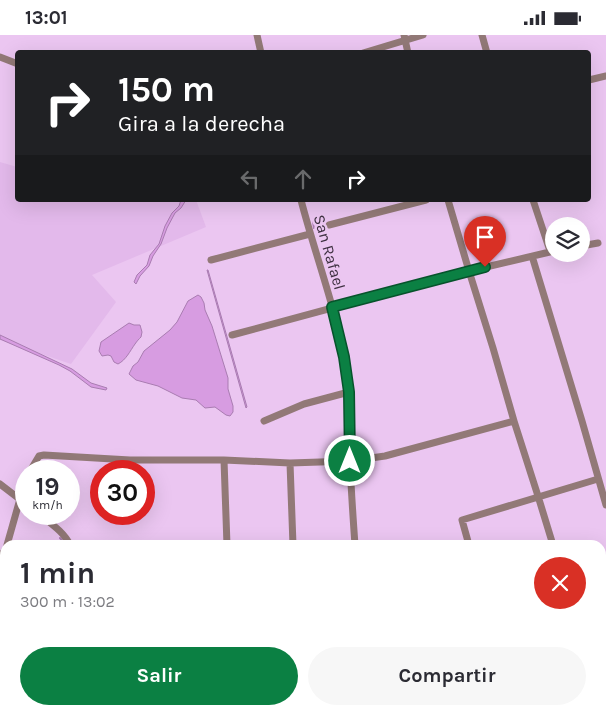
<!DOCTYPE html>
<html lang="es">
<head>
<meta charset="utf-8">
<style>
	:root { --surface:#fff; --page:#f7f7f7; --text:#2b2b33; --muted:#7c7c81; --accent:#0b8043 }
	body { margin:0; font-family:Karla,sans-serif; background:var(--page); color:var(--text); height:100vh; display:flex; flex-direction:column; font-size:19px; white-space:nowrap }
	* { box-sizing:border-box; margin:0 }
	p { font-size:16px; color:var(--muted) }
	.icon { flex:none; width:28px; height:28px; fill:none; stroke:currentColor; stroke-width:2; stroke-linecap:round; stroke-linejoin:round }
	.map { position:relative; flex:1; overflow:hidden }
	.sheet { position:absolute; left:0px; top:505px; width:606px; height:175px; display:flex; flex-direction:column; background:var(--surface); border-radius:15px 15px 0 0; box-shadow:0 5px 20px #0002 }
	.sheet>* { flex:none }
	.top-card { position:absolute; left:15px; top:15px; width:576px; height:152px; border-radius:5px; box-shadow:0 5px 20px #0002; background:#202124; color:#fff; overflow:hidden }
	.buttons { position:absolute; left:545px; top:182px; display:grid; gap:10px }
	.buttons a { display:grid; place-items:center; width:45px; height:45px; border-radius:50%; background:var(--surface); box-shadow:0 5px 20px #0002; font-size:25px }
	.speed { position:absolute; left:15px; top:425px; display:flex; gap:10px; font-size:25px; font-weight:700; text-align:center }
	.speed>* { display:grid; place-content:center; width:65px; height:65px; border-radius:50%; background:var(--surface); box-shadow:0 5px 20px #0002; line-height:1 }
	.speed small { font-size:12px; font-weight:400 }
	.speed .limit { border:8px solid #d22; background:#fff; color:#111 }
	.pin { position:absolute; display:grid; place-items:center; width:42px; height:42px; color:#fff; margin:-51px -21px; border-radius:50% 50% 50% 0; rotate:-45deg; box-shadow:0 0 5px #0007 }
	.pin .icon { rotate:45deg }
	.me { position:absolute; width:55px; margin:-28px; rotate:0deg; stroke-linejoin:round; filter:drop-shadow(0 0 4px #0008) }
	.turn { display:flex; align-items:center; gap:18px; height:105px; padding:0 20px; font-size:22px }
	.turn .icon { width:65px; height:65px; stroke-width:2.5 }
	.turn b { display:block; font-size:35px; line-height:42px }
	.lanes { display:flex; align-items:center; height:48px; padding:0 20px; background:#0003; justify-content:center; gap:25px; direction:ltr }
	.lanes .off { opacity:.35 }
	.round { display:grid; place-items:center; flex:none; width:52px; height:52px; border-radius:26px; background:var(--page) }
	.head { display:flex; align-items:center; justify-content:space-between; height:85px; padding:0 20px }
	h1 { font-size:30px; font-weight:700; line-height:38px }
	.button { display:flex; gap:10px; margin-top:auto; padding:10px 20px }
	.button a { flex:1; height:58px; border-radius:30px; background:var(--accent); color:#fff; font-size:20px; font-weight:700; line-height:58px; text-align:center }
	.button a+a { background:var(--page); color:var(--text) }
	.status { display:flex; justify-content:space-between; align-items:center; height:35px; padding:0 25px; background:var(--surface); direction:ltr }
	.status svg { height:14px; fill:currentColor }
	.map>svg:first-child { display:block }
	.built { fill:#e3b9eb }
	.water { fill:#d79ce1; stroke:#a97cb1 }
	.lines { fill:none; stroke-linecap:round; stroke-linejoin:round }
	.stream { stroke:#a97cb1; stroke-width:2 }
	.minor { stroke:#927977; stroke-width:7 }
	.route-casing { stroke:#07532c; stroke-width:12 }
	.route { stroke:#0b8043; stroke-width:9 }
	.labels { text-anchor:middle; stroke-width:5; stroke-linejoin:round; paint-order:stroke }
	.street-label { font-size:16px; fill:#3e3041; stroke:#ebc6f1 }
</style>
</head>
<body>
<div class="status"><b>13:01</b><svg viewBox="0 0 49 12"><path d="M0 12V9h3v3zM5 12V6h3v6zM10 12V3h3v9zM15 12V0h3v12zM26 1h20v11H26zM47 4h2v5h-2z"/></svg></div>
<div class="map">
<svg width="606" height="680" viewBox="0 0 606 680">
	<rect width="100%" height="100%" fill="#ebc6f1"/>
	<!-- built -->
	<path class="built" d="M0 127 17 132 18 165H196L206 192 92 240 116 267 71 329 0 305Z"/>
	<!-- water -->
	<path class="water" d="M181 165H186L181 173 175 178 167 193 161 209 153 221 149 231 140 241 136 249 134 247 137 240 147 230 150 220 159 209 165 191 172 178 179 171Z
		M207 235H208L247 372 246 373Z
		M198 260 201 262 204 268 205 275 212 291 228 343V354L233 371V377L230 381 226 380 215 372 205 373 196 365 182 363 158 351 136 345 129 339 133 331 138 327 144 316 170 295 177 287 188 266Z
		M129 288 134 290H140L142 297 141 302C139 304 137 306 135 309 130 316 126 325 118 329L114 327 111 321 108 320 102 321 99 316 101 307Z
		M0 300 72 334 91 348 107 353 106 355 91 352 70 336 59 330 0 304Z"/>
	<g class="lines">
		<!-- stream -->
		<path class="stream" d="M313 187 314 193
			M60 503 66 510"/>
		<!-- minor -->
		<path class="minor" d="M257 0 261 18
			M404 0 408 18
			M482 0 487 18
			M363 18 423 0
			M0 22 18 29
			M589 45 606 41
			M301 165C316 223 338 279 347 338 351 367 349 397 350 426 351 454 353 482 355 510
			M448 165 469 236 493 313 514 386 538 461 553 510
			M533 165 550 216
			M329 190 426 165
			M581 211 598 208
			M532 221 582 386 606 470
			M211 225 310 199
			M232 300 469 236 554 216
			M264 386 304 369 349 357
			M224 425 227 510
			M290 428 293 510
			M30 436 39 421 44 420 130 425H224L290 428 350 426 385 421 514 386
			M0 449 26 469
			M39 479C50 488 64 497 70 510
			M7 510 20 464 26 446
			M469 510 462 485 598 444
			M0 522 5 515
			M0 620 5 617
			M233 675 234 680
			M520 675 521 680
			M600 675 602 680
			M103 680V675
			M360 680 363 675"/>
	</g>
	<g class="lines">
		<!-- route casing -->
		<g class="route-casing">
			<path id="route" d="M350 426 349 357 344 322 332 272 485 232"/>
		</g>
		<!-- route -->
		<use href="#route" class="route"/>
	</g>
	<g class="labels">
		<!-- street labels -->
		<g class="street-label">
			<text transform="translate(330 217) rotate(74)" y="6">San Rafael</text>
		</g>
	</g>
</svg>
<div class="buttons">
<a><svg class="icon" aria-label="layers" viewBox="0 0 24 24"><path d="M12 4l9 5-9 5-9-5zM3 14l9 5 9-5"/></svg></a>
</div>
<div class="speed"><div>19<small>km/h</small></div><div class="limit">30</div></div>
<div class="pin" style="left:485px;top:232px;background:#d93025"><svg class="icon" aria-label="arrive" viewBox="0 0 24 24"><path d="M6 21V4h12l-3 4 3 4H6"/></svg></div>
<svg class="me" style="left:350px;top:426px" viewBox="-20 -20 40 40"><circle r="17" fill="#0b8043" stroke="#fff" stroke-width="3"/><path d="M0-11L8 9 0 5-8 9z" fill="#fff"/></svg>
<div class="top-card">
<div class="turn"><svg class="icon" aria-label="right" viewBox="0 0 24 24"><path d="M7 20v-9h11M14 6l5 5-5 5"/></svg><div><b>150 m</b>Gira a la derecha</div></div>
<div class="lanes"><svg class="icon off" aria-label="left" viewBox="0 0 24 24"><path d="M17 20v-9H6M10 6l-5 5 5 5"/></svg><svg class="icon off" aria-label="ahead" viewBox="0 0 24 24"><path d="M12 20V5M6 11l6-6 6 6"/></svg><svg class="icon" aria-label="right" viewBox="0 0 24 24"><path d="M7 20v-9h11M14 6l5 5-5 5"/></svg></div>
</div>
<section class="sheet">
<div class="head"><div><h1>1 min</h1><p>300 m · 13:02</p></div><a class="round" style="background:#d93025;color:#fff"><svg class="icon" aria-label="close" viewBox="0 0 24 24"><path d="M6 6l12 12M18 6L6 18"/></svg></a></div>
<div class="button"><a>Salir</a><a>Compartir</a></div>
</section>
</div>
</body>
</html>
